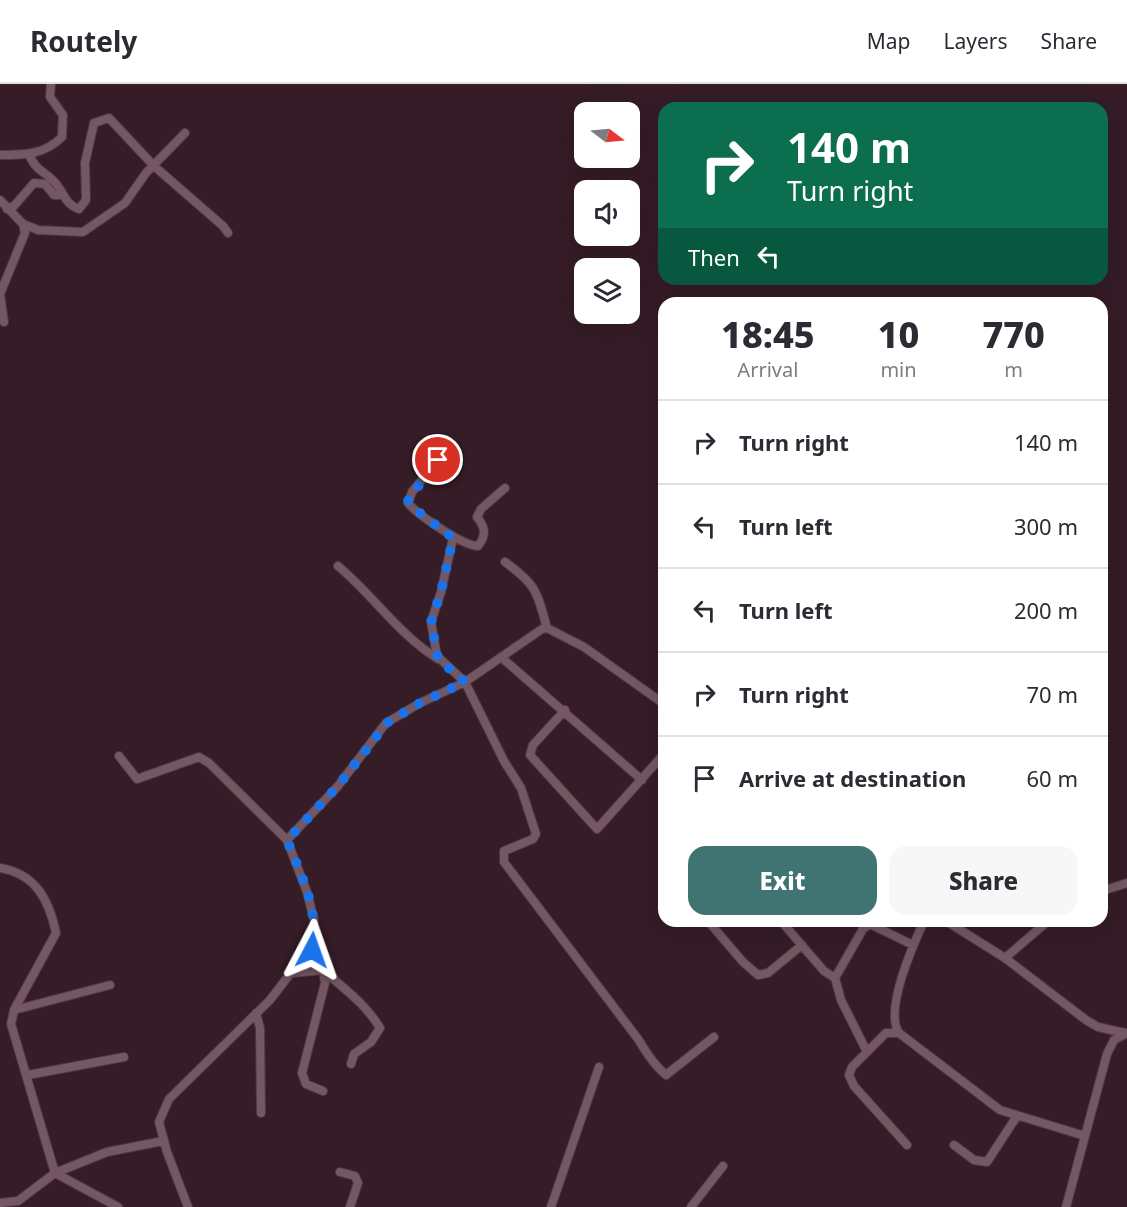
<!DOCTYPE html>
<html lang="en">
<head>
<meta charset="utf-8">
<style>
	:root { --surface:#fff; --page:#f7f7f7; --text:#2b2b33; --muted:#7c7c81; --line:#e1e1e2; --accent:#407472 }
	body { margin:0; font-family:"Noto Sans",sans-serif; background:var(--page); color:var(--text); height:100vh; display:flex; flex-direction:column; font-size:22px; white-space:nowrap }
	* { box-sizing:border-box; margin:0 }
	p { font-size:20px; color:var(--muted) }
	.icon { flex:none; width:33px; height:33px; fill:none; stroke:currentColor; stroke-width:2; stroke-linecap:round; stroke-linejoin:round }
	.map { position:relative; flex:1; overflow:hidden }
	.drawer { position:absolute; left:658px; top:213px; width:450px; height:630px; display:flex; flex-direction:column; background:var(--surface); border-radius:18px; box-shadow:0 6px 24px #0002 }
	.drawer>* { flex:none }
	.hud { position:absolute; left:658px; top:18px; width:450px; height:183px; border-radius:18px; box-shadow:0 6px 24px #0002; background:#0b6e4f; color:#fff; overflow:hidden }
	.needle { width:39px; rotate:106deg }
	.tools { position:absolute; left:574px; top:18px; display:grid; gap:12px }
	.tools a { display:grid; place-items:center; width:66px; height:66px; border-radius:12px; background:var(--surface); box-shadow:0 6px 24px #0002; font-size:30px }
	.pin { position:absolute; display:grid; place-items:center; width:51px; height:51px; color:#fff; margin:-26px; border:3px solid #fff; border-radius:50%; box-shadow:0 2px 6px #0007 }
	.me { position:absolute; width:66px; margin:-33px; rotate:4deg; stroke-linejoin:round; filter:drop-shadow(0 0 4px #0008) }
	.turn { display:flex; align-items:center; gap:21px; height:126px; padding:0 30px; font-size:27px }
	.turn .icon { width:78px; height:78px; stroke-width:2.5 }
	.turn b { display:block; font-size:42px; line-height:51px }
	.then { display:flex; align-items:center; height:57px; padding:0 30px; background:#0003; gap:12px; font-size:22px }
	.eta { display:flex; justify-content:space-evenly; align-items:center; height:102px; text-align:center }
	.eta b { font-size:36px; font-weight:800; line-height:42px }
	.primary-button { display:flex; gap:12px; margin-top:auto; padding:12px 30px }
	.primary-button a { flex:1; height:69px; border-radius:18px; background:var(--accent); color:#fff; font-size:24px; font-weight:800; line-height:69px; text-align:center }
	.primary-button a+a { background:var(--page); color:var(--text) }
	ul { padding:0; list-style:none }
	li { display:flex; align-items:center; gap:18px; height:84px; padding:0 30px; border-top:2px solid var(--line) }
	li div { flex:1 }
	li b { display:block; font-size:22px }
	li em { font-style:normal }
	header { display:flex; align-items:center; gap:36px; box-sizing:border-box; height:84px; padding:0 30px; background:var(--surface); border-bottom:2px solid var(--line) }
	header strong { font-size:28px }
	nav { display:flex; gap:33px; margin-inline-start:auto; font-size:21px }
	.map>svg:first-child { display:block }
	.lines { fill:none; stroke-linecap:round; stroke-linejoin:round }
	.minor-casing { stroke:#4d3942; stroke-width:10 }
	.minor { stroke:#745763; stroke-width:8 }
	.route { stroke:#1a73e8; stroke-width:10; stroke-dasharray:0 18 }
</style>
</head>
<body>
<header>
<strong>Routely</strong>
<nav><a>Map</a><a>Layers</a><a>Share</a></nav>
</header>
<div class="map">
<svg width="1127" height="1123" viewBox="0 0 1127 1123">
	<rect width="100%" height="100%" fill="#351c27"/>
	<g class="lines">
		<!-- minor casing -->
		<g class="minor-casing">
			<path id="minor" d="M29 70C36 89 47 87 57 101 65 111 65 120 79 125L86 116 85 79 94 39 109 34 154 82 223 142 228 149
				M0 71C24 71 44 71 62 53L63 31 50 13 51 0
				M0 116 23 140 38 146 83 148 125 119 146 89 185 49
				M7 125 14 122 34 99 45 100 54 111H61
				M4 238 0 210 25 149 23 140
				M438 376 412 408 408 419C418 431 463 462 478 462 487 451 485 443 477 433L481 425 505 404
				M453 454 441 508 431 538 437 572 465 598 504 677 521 704 536 750 533 755 504 767V778L638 955C647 969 653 980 666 991L714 953
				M505 478C537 501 537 508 547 544
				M338 482C373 511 399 551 438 575
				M501 573 642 696
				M565 626 533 661 530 671 597 745 664 670
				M119 672 137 695 199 673 209 679 287 756 307 808 314 836V859L311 870 299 885 290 890 270 916 169 1015 159 1038 167 1068 188 1123
				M287 756 338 702 386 639 420 619 465 598 542 545 547 544 584 563 664 620
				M0 784C36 790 49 816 56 849L14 926 11 940 55 1089 107 1068 163 1057
				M1102 807 1127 799
				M708 837 743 878 758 891 768 889 802 861
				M781 837 824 887 835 894 841 916 867 968
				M924 837C913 861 884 926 899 949L1000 1026 1085 1052
				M946 837 1005 874 1086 936 1098 943 1125 949
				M1005 874 1048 837
				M323 886 325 899 302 989 306 1000 323 1007
				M293 889 323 886C344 905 365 919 380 944L371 958 354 970 351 980
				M835 894 863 845 870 840 913 861
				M14 926 110 901
				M256 929 260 944 261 1029
				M899 949H886L852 983 849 991 854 1002 907 1061
				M28 991 124 973
				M954 1061 974 1076 987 1078 1017 1032
				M340 1088 355 1092 358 1099 350 1123
				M0 1119 18 1117 55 1089 118 1123
				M551 1123 599 983
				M691 1123 723 1082
				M1066 1123 1107 970 1114 956 1127 949"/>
		</g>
		<!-- minor -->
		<use href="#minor" class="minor"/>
	</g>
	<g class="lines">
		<!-- route -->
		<path class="route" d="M312 866C320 827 301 791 287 756L338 702 387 639 420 619 465 598 438 575 431 538 441 508 453 454 412 423 408 416 438 376"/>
	</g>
</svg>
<div class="tools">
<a><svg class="needle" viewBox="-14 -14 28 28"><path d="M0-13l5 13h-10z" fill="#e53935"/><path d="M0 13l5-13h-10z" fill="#7c7c81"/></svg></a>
<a><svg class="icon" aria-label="sound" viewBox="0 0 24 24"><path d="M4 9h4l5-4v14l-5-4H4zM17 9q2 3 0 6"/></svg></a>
<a><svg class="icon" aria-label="layers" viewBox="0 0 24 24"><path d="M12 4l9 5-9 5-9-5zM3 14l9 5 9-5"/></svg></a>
</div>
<div class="pin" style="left:438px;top:376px;background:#d93025"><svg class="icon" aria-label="arrive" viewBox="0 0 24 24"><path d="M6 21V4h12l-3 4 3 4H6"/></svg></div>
<svg class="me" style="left:312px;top:866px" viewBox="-20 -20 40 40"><path d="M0-17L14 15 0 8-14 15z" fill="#1a73e8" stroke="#fff" stroke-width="4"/></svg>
<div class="hud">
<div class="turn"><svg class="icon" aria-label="right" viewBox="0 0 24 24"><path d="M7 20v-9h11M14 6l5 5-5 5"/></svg><div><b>140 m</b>Turn right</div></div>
<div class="then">Then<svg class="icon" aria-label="left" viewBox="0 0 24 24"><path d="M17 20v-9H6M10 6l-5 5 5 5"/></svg></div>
</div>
<section class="drawer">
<div class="eta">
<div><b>18:45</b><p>Arrival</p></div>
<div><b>10</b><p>min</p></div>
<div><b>770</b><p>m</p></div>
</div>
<ul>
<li><svg class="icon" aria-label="right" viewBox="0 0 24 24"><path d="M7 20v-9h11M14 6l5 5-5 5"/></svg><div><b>Turn right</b></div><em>140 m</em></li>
<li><svg class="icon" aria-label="left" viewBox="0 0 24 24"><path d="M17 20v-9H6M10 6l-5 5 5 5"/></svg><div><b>Turn left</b></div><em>300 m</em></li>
<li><svg class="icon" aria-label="left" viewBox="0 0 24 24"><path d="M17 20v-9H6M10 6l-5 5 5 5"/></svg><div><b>Turn left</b></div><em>200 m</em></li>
<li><svg class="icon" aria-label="right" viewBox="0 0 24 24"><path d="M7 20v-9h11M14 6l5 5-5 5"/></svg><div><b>Turn right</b></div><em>70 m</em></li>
<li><svg class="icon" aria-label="arrive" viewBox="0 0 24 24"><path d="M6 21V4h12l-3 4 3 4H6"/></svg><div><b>Arrive at destination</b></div><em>60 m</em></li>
</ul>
<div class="primary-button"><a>Exit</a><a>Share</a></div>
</section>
</div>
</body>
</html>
